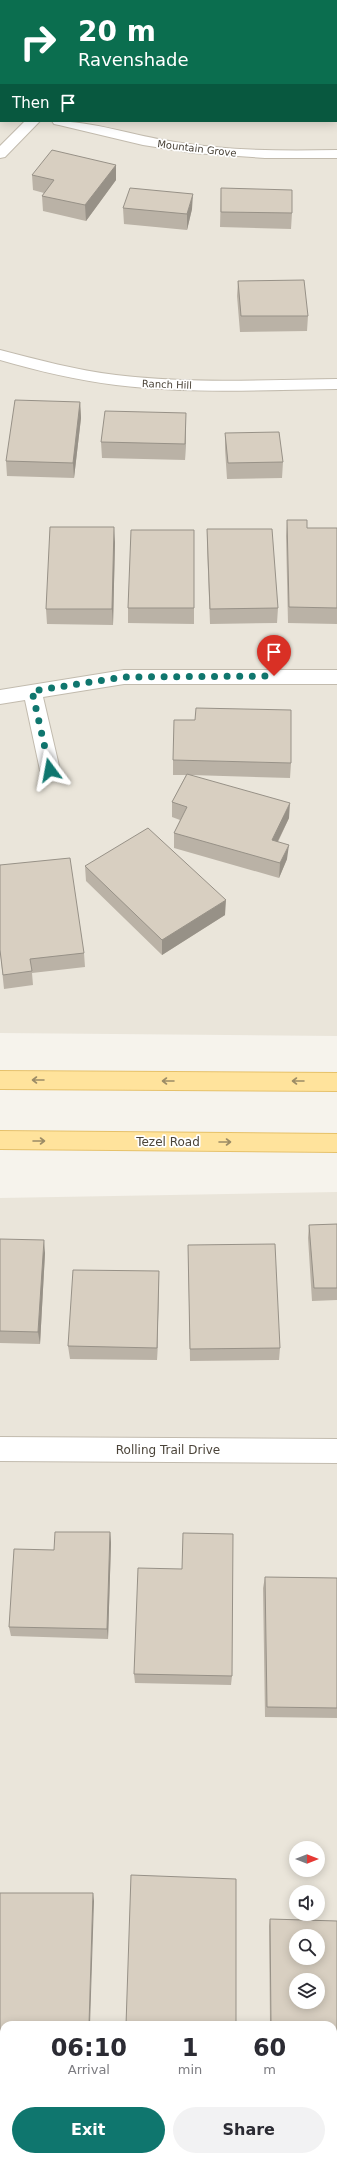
<!DOCTYPE html>
<html lang="en">
<head>
<meta charset="utf-8">
<style>
	:root { --surface:#fff; --page:#f2f2f3; --text:#2b2b33; --muted:#7c7c81; --accent:#0f766e }
	body { margin:0; font-family:"DejaVu Sans",sans-serif; background:var(--page); color:var(--text); height:100vh; display:flex; flex-direction:column; font-size:15px; white-space:nowrap }
	* { box-sizing:border-box; margin:0 }
	p { font-size:13px; color:var(--muted) }
	.icon { flex:none; width:22px; height:22px; fill:none; stroke:currentColor; stroke-width:2; stroke-linecap:round; stroke-linejoin:round }
	.map { position:relative; flex:1; overflow:hidden }
	.side { position:absolute; left:0px; top:2021px; width:337px; height:140px; display:flex; flex-direction:column; background:var(--surface); border-radius:12px 12px 0 0; box-shadow:0 2px 10px #0003 }
	.side>* { flex:none }
	.hud { position:absolute; left:0px; top:0px; width:337px; height:122px; box-shadow:0 2px 10px #0003; background:#0b6e4f; color:#fff; overflow:hidden }
	.needle { width:26px; rotate:90deg }
	.controls { position:absolute; left:289px; top:1841px; display:grid; gap:8px }
	.controls a { display:grid; place-items:center; width:36px; height:36px; border-radius:50%; background:var(--surface); box-shadow:0 2px 10px #0003; font-size:20px }
	.pin { position:absolute; display:grid; place-items:center; width:34px; height:34px; color:#fff; margin:-41px -17px; border-radius:50% 50% 50% 0; rotate:-45deg; box-shadow:0 0 4px #0007 }
	.pin .icon { rotate:45deg }
	.me { position:absolute; width:44px; margin:-22px; rotate:347deg; stroke-linejoin:round; filter:drop-shadow(0 0 3px #0008) }
	.turn { display:flex; align-items:center; gap:14px; height:84px; padding:0 12px; font-size:18px }
	.turn .icon { width:52px; height:52px; stroke-width:2.5 }
	.turn b { display:block; font-size:28px; line-height:34px }
	.then { display:flex; align-items:center; height:38px; padding:0 12px; background:#0003; gap:8px; font-size:15px }
	.eta { display:flex; justify-content:space-evenly; align-items:center; height:68px; text-align:center }
	.eta b { font-size:24px; font-weight:800; line-height:28px }
	.action { display:flex; gap:8px; margin-top:auto; padding:8px 12px }
	.action a { flex:1; height:46px; border-radius:24px; background:var(--accent); color:#fff; font-size:16px; font-weight:800; line-height:46px; text-align:center }
	.action a+a { background:var(--page); color:var(--text) }
	.map>svg:first-child { display:block }
	.residential { fill:#eae5da; fill-rule:evenodd }
	.lines { fill:none; stroke-linecap:round; stroke-linejoin:round }
	.minor-casing { stroke:#c2bbae; stroke-width:2 }
	.major-casing { stroke:#e6c16a; stroke-width:2 }
	.minor { fill:#fff; fill-rule:evenodd }
	.major { fill:#ffe39c; fill-rule:evenodd }
	.wall { fill:#bab2a6 }
	.shaded-wall { fill:#979187 }
	.building { fill:#d8cfc1; stroke:#979187; fill-rule:evenodd }
	.oneway { stroke:#9c8c66 }
	.route { stroke:#0f766e; stroke-width:7; stroke-dasharray:0 12.6 }
	.labels { text-anchor:middle; stroke-width:3.5; stroke-linejoin:round; paint-order:stroke }
	.far-street-label { font-size:10px; fill:#4b4439; stroke:#fff }
	.street-label { font-size:12px; fill:#4b4439; stroke:#fff }
</style>
</head>
<body>
<div class="map">
<svg width="337" height="2161" viewBox="0 0 337 2161">
	<rect width="100%" height="100%" fill="#f6f3ec"/>
	<!-- residential -->
	<path class="residential" d="M0 0H337V1036L0 1033ZM1 1H336V121H1Z
		M337 1192V2161H0V1198ZM296 1848H318V1870H296ZM296 1892H318V1914H296ZM296 1936H318V1958H296ZM296 1980H318V2002H296ZM4 2025H333V2157H4Z"/>
	<g class="lines">
		<!-- minor casing -->
		<g class="minor-casing">
			<path id="minor" d="M101 0H115V1H101Z
				M25 121H40L5 157 0 158V146Z
				M52 121C94 121 134 136 175 142 229 151 283 151 337 150V158H265L194 153 143 145 59 125 54 124Z
				M0 350C39 360 76 370 116 375 189 384 263 380 337 379V389C263 390 189 394 116 385 76 380 38 371 0 360Z
				M124 670H337V684H124L43 697 60 770 57 775 50 777 43 775 40 770 25 700 0 704V690Z
				M0 1437 337 1439V1463L0 1461Z"/>
		</g>
		<!-- major casing -->
		<g class="major-casing">
			<path id="major" d="M0 1071 337 1073V1091L0 1089Z
				M0 1131 337 1134V1152L0 1149Z"/>
		</g>
		<!-- minor -->
		<use href="#minor" class="minor"/>
		<!-- major -->
		<use href="#major" class="major"/>
	</g>
	<!-- wall -->
	<path class="wall" d="M0 0H37V1H1V10H0Z
		M302 0H337V25H336V1H302Z
		M336 60H337V111H336Z
		M116 165V180L86 221 43 211 42 196 44 193 33 190 32 175Z
		M221 188 292 213 291 229 220 227Z
		M123 208 192 209 187 230 124 224Z
		M238 281 308 316 307 331 240 332 237 296Z
		M80 402 81 418 74 478 7 476 6 461Z
		M186 428 185 460 102 458 101 442Z
		M225 433 283 462 282 478 227 479 225 449Z
		M287 520 307 528H337V624L288 623 286 536Z
		M207 529 278 608 277 623 210 624 207 545Z
		M194 530V624L128 623V608Z
		M115 542 113 625 47 624 46 609Z
		M173 760 291 763 290 778 191 775 289 818 278 842 287 859 279 878 174 848V833L180 820 172 817V802L186 775H173Z
		M85 866 225 915 162 955 86 881Z
		M0 950 84 953 85 967 32 973 33 985 4 989Z
		M337 1224V1300L312 1301 308 1238 309 1225Z
		M0 1239 45 1253 40 1344 0 1343Z
		M188 1245 280 1348 279 1360 190 1361Z
		M159 1271 157 1360 70 1359 68 1346Z
		M110 1532 111 1543 108 1639 11 1636 9 1627 54 1550Z
		M182 1569 232 1676 231 1685 135 1683 134 1674Z
		M265 1577 337 1578V1718L265 1717 263 1588Z
		M0 1893 94 1901 4 2025V2050H0Z
		M270 1919 337 1921V2040H333V2025H270L269 1926Z"/>
	<!-- shaded-wall -->
	<path class="shaded-wall" d="M116 165V180L86 221 85 205Z
		M193 194 192 209 187 230V214Z
		M80 402 81 418 74 478 73 463Z
		M186 413V428L185 460V444Z
		M114 527 115 542 113 625 112 609Z
		M290 803 289 818 271 855 272 840Z
		M289 845 287 859 279 878 280 863Z
		M226 900 225 915 162 955V940Z
		M44 1240 45 1253 40 1344 38 1332Z
		M159 1271V1284L157 1360V1348Z
		M110 1532 111 1543 108 1639 107 1629Z
		M93 1893 94 1901 90 2025H89Z"/>
	<!-- building -->
	<path class="building" d="M185 0H249V1H185Z
		M302 0H337V9H336V1H302Z
		M336 60H337V95H336Z
		M52 150 116 165 85 205 42 196 54 180 32 175Z
		M130 188 193 194 187 214 123 208Z
		M221 188 292 190V213L221 212Z
		M304 280 308 316H241L238 281Z
		M15 400 80 402 73 463 6 461Z
		M105 411 186 413 185 444 101 442Z
		M279 432 283 462 228 463 225 433Z
		M287 520H307V528H337V608L289 607Z
		M50 527H114L112 609H46Z
		M207 529H272L278 608 210 609Z
		M131 530H194V608H128Z
		M196 708 291 710V763L173 760 174 720H195Z
		M187 774 290 803 272 840 289 845 280 863 174 833 187 807 172 802Z
		M148 828 226 900 162 940 85 866Z
		M70 858 84 953 30 959 32 971 3 975 0 950V865Z
		M337 1224V1288H314L309 1225Z
		M0 1239 44 1240 38 1332 0 1331Z
		M275 1244 280 1348 190 1349 188 1245Z
		M73 1270 159 1271 157 1348 68 1346Z
		M55 1532H110L107 1629 9 1627 14 1549 54 1550Z
		M183 1533 233 1534 232 1676 134 1674 138 1568 182 1569Z
		M265 1577 337 1578V1708L267 1707Z
		M131 1875 236 1879V2025H126Z
		M0 1893H93L89 2025H4V2044H0Z
		M270 1919 337 1921V2035H333V2025H271ZM296 1936H318V1958H296ZM296 1980H318V2002H296Z"/>
	<!-- one-way arrows -->
	<defs><path id="oneway-shaft" d="M-6 0H5M1.5-3L5.5 0L1.5 3" fill="none" stroke-width="1.6" stroke-linecap="round" stroke-linejoin="round"/></defs>
	<g class="oneway">
		<use href="#oneway-shaft" transform="translate(38 1080) rotate(-180)"/>
		<use href="#oneway-shaft" transform="translate(168 1081) rotate(-180)"/>
		<use href="#oneway-shaft" transform="translate(298 1081) rotate(-180)"/>
		<use href="#oneway-shaft" transform="translate(39 1141)"/>
		<use href="#oneway-shaft" transform="translate(225 1142)"/>
	</g>
	<g class="lines">
		<!-- route -->
		<path class="route" d="M50 770 32 691 124 677 274 676"/>
	</g>
	<g class="labels">
		<!-- far-street labels -->
		<g class="far-street-label">
			<text transform="translate(197 148) rotate(7)" y="4">Mountain Grove</text>
			<text transform="translate(167 384) rotate(2)" y="4">Ranch Hill</text>
		</g>
		<!-- street labels -->
		<g class="street-label">
			<text x="168" y="1146">Tezel Road</text>
			<text x="168" y="1454">Rolling Trail Drive</text>
		</g>
	</g>
</svg>
<div class="controls">
<a><svg class="needle" viewBox="-14 -14 28 28"><path d="M0-13l5 13h-10z" fill="#e53935"/><path d="M0 13l5-13h-10z" fill="#7c7c81"/></svg></a>
<a><svg class="icon" aria-label="sound" viewBox="0 0 24 24"><path d="M4 9h4l5-4v14l-5-4H4zM17 9q2 3 0 6"/></svg></a>
<a><svg class="icon" aria-label="search" viewBox="0 0 24 24"><circle cx="10" cy="10" r="6"/><path d="M15 15l6 6"/></svg></a>
<a><svg class="icon" aria-label="layers" viewBox="0 0 24 24"><path d="M12 4l9 5-9 5-9-5zM3 14l9 5 9-5"/></svg></a>
</div>
<div class="pin" style="left:274px;top:676px;background:#d93025"><svg class="icon" aria-label="arrive" viewBox="0 0 24 24"><path d="M6 21V4h12l-3 4 3 4H6"/></svg></div>
<svg class="me" style="left:50px;top:770px" viewBox="-20 -20 40 40"><path d="M0-17L14 15 0 8-14 15z" fill="#0f766e" stroke="#fff" stroke-width="4"/></svg>
<div class="hud">
<div class="turn"><svg class="icon" aria-label="right" viewBox="0 0 24 24"><path d="M7 20v-9h11M14 6l5 5-5 5"/></svg><div><b>20 m</b>Ravenshade</div></div>
<div class="then">Then<svg class="icon" aria-label="arrive" viewBox="0 0 24 24"><path d="M6 21V4h12l-3 4 3 4H6"/></svg></div>
</div>
<section class="side">
<div class="eta">
<div><b>06:10</b><p>Arrival</p></div>
<div><b>1</b><p>min</p></div>
<div><b>60</b><p>m</p></div>
</div>
<div class="action"><a>Exit</a><a>Share</a></div>
</section>
</div>
</body>
</html>
